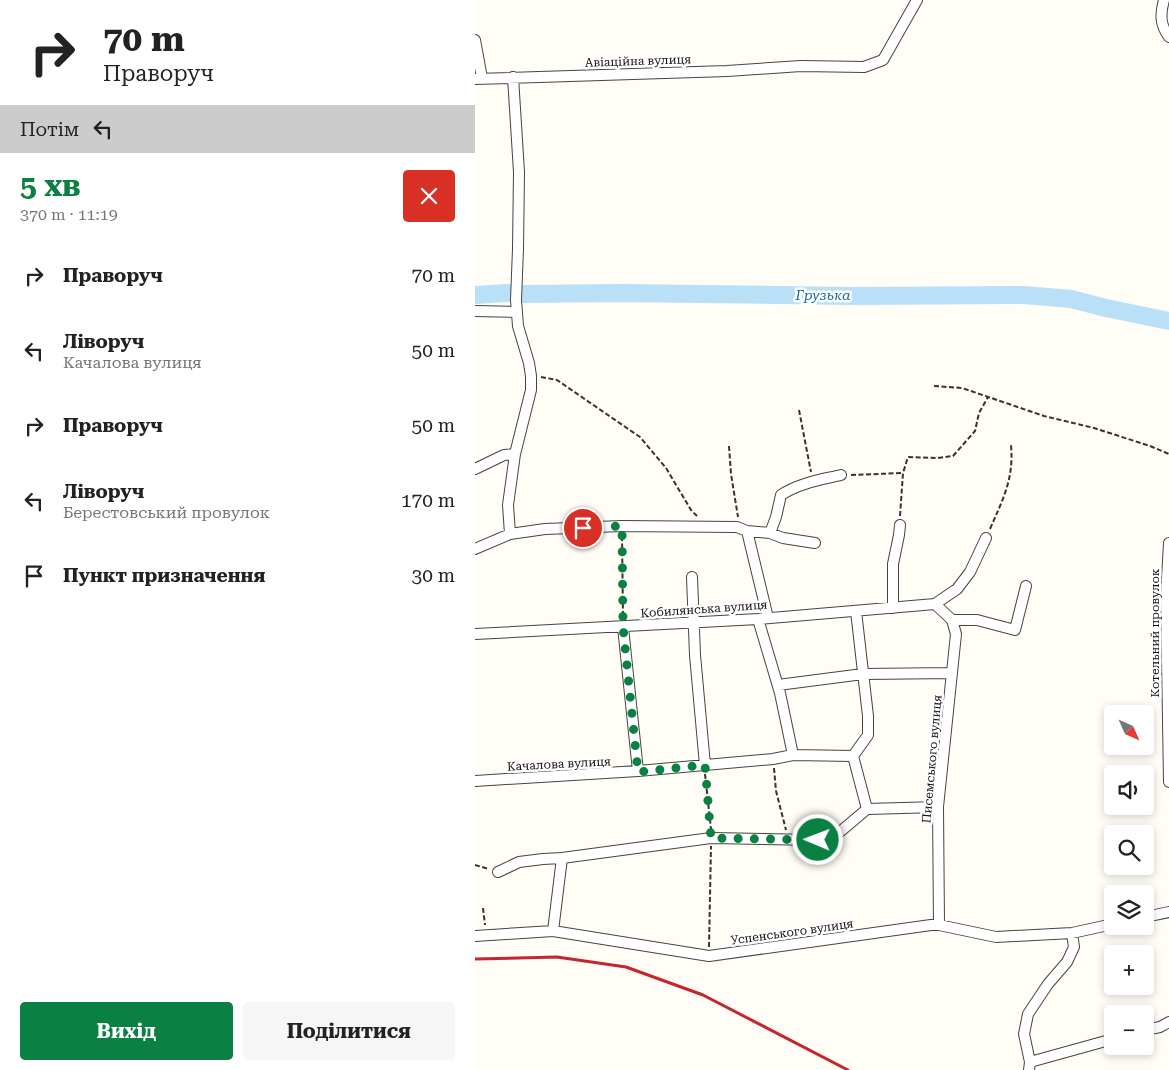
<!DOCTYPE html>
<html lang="uk">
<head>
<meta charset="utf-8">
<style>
	:root { --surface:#fff; --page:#f6f6f6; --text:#222; --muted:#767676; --accent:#0b8043 }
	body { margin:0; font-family:"Roboto Serif",serif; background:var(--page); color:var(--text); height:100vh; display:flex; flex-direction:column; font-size:19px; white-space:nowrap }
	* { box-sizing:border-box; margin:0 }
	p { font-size:16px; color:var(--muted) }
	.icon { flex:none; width:28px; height:28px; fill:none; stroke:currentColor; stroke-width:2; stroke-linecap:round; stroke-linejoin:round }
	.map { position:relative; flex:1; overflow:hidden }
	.panel { display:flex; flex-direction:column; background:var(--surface); width:475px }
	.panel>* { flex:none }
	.top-card { background:#fff; color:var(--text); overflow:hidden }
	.needle { width:32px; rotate:135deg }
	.controls { position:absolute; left:629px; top:705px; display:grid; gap:10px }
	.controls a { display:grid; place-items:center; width:50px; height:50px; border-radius:5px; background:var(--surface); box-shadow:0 2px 8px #0003; font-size:25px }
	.pin { position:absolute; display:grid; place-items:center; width:42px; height:42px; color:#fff; margin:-21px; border:2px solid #fff; border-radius:50%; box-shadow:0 1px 5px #0007 }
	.me { position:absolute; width:55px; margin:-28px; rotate:271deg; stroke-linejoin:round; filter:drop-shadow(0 0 4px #0008) }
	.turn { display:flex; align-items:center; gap:18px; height:105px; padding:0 20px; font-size:22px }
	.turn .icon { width:65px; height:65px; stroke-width:2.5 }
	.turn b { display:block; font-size:35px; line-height:42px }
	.then { display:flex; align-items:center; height:48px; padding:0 20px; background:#0003; gap:10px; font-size:19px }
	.round { display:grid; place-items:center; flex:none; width:52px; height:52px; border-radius:5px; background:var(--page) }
	.headline { display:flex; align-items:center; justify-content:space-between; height:85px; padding:0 20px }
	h1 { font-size:30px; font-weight:700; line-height:38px; color:var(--accent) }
	.button { display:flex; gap:10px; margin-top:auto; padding:10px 20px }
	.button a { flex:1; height:58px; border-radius:5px; background:var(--accent); color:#fff; font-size:20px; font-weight:700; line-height:58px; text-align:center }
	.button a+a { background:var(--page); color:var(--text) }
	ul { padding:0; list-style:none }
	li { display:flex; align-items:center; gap:15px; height:75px; padding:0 20px }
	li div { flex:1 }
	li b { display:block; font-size:19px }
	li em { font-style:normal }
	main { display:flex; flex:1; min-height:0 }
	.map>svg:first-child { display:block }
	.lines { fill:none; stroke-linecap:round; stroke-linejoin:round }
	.river { stroke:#b9e0f7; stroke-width:18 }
	.minor-casing { stroke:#444; stroke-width:12 }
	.path { stroke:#333; stroke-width:2; stroke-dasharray:5 2.5; stroke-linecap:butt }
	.minor { stroke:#fff; stroke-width:10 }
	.rail { stroke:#c4262e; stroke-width:3 }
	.route { stroke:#0b8043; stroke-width:9; stroke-dasharray:0 16.2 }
	.labels { text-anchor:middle; stroke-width:5; stroke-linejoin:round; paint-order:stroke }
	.street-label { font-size:12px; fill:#111; stroke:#fff }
	.water-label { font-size:14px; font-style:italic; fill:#1768a6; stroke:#fff }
</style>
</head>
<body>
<main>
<section class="panel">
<div class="top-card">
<div class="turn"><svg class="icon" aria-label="right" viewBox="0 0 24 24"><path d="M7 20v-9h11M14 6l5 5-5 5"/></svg><div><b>70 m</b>Праворуч</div></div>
<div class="then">Потім<svg class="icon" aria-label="left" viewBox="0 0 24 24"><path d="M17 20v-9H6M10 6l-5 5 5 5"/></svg></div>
</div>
<div class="headline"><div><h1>5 хв</h1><p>370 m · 11:19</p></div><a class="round" style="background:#d93025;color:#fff"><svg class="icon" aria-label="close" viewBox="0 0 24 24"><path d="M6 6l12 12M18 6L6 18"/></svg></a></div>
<ul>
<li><svg class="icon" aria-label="right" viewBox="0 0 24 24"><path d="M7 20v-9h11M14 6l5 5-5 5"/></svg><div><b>Праворуч</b></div><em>70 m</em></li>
<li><svg class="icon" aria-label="left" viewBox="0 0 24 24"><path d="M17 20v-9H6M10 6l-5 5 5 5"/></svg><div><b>Ліворуч</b><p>Качалова вулиця</p></div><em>50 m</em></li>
<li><svg class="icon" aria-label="right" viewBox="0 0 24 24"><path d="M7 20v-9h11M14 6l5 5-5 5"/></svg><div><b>Праворуч</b></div><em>50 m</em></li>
<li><svg class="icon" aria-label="left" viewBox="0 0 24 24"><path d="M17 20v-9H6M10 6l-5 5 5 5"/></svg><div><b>Ліворуч</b><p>Берестовський провулок</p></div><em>170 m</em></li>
<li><svg class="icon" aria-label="arrive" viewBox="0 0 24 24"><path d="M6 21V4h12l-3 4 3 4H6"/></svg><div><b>Пункт призначення</b></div><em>30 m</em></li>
</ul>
<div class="button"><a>Вихід</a><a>Поділитися</a></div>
</section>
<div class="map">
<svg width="694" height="1070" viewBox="0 0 694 1070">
	<rect width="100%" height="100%" fill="#fffdf5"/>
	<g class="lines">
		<!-- river -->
		<path class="river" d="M0 295 32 293 48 294 145 293 376 296 549 295 596 299 631 308 694 321"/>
		<!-- minor casing -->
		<g class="minor-casing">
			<path id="minor" d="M689 0C685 14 685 25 694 37
				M0 40 7 78
				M0 79 252 71 326 66 389 67 408 60 442 0
				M0 311 42 312
				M0 469 29 455 40 454
				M272 531 295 533 308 538 340 543
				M295 533 301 517 306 495C324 483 345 480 366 475
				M35 534 33 505 40 454 56 390V376L54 363 43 326 41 300 43 249 44 172 38 77
				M694 543 691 596 694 782
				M0 549 35 534 70 529 147 526 262 527 272 531 293 618
				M217 577 220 655 230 765
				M460 604 477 620 481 634 463 807 464 925
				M418 608V564L424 535 425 525
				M381 611 393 716V735L378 756 392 809
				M283 619 305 693 318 755
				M477 620H502L540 630 551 586
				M148 627 163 771
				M0 634 283 619 460 604 482 589 495 572 511 538
				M303 685 388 674 477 673
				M0 781 163 771 298 759 318 755 378 756
				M23 872 44 862 68 859 87 858
				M670 917 694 912
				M78 931 87 858 236 838 343 840 366 831 392 809 463 807
				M0 936 78 931 234 956 456 925H464L521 937 597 933 638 924
				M670 1030 685 1027 694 1022
				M555 1062 638 1039
				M554 1070 555 1062 549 1034 553 1014 573 984 592 962 599 947 597 933"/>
		</g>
		<!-- path -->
		<path class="path" d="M66 377 82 380 165 437 191 468 216 510 222 516
			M459 386 487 388 569 416 619 428 675 446 694 454
			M324 410 336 472
			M254 446 256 474 263 517
			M376 475 428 473
			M425 516 428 473 433 457 463 458 478 456 500 431 504 413 513 397
			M515 529C528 499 539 479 536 445
			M147 536 148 616
			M299 768 301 791 311 830
			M230 774 236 829
			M0 865 14 869
			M8 908 10 925
			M234 947 236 846"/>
		<!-- minor -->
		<use href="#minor" class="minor"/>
		<!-- rail -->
		<path class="rail" d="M0 959 82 957 151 967 228 995 373 1070"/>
	</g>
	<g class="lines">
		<!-- route -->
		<path class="route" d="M108 528 147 526 148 627 163 772 230 765 236 838 343 840"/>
	</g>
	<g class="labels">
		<!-- street labels -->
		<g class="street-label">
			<text transform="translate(163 61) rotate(-2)" y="4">Авіаційна вулиця</text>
			<text transform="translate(229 609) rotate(-4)" y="4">Кобилянська вулиця</text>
			<text transform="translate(680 633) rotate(-90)" y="4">Котельний провулок</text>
			<text transform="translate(457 759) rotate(-85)" y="4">Писемського вулиця</text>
			<text transform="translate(84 764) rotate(-3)" y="4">Качалова вулиця</text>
			<text transform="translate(317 932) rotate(-8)" y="4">Успенського вулиця</text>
		</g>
		<!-- water labels -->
		<g class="water-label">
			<text x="348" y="300">Грузька</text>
		</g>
	</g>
</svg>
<div class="controls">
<a><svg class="needle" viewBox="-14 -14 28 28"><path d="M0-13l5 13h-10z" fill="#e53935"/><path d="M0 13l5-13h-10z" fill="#767676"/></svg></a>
<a><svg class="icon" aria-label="sound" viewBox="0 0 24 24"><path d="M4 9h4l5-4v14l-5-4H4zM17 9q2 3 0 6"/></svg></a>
<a><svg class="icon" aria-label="search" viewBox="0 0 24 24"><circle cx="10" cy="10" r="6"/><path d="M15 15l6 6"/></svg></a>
<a><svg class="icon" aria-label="layers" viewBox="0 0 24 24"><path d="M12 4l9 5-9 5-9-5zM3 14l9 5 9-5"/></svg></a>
<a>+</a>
<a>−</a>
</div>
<div class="pin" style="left:108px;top:528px;background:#d93025"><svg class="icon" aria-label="arrive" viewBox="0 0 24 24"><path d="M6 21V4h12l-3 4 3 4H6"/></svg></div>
<svg class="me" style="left:343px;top:840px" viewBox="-20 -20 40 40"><circle r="17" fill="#0b8043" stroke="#fff" stroke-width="3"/><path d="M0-11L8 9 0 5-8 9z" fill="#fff"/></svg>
</div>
</main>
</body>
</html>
